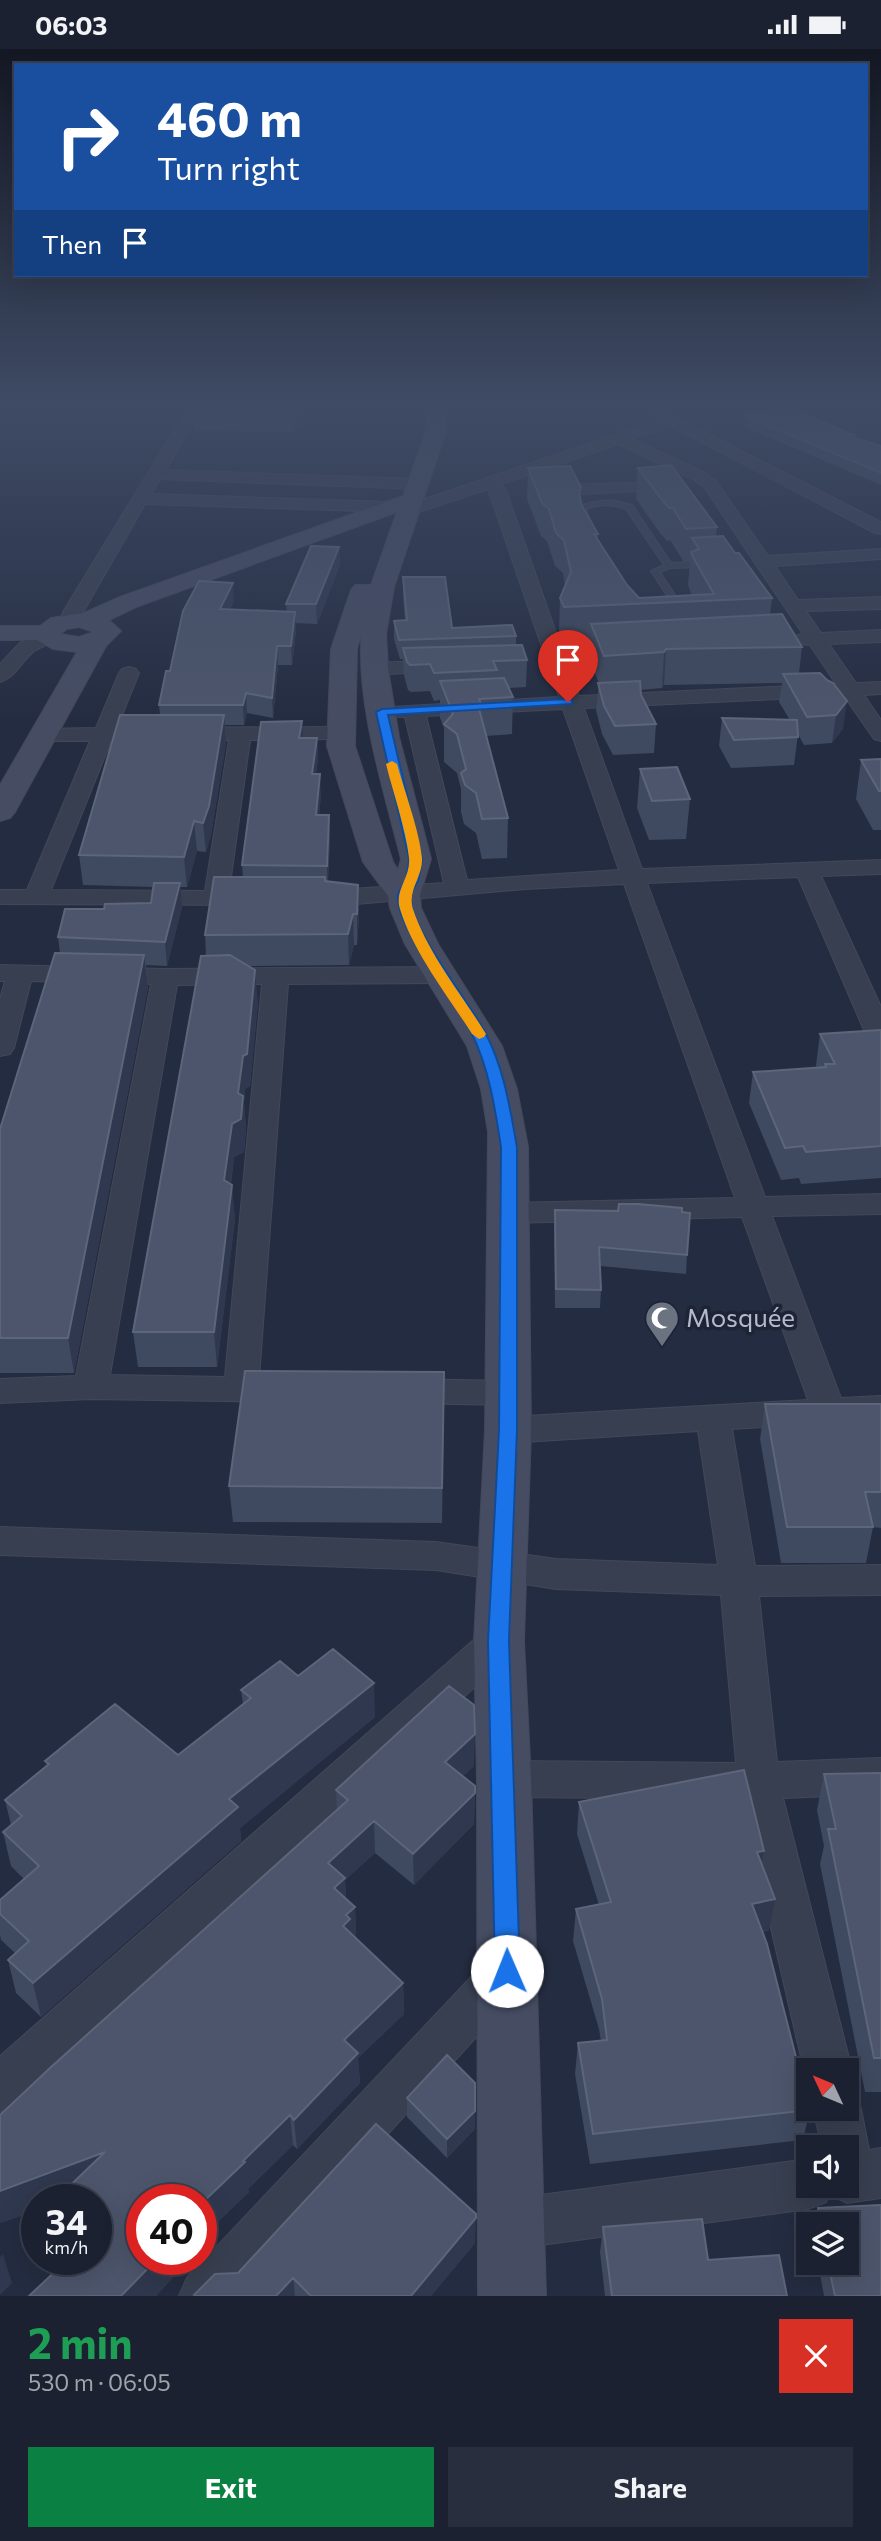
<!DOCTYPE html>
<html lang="en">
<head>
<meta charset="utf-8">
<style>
	:root { --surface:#1b2131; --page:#282e3d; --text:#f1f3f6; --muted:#a0a3ab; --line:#393e4d; --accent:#0b8043 }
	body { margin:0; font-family:Commissioner,sans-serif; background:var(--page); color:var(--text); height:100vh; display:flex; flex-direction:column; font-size:26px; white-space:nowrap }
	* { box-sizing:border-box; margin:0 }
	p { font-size:23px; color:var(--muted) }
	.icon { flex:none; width:38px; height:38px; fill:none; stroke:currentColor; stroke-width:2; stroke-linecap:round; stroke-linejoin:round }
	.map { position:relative; height:2247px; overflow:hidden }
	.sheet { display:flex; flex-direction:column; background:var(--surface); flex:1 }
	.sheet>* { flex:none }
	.hud { position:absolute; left:14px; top:14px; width:854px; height:214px; border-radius:0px; box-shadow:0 7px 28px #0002,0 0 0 2px var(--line); background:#1a4fa0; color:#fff; overflow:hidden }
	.needle { width:46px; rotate:314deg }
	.buttons { position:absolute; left:796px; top:2009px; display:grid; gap:14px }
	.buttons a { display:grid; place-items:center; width:63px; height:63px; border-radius:0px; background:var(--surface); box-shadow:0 7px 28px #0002,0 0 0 2px var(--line); font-size:35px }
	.speed { position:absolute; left:21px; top:2135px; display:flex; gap:14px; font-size:35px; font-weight:700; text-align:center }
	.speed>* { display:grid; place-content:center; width:91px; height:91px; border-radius:50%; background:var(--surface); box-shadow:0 7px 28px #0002,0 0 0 2px var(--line); line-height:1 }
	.speed small { font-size:18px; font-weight:400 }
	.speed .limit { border:10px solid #d22; background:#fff; color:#111 }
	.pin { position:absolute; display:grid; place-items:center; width:60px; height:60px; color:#fff; margin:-72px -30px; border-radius:50% 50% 50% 0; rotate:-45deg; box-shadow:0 0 7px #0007 }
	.pin .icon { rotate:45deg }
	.me { position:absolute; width:77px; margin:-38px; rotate:359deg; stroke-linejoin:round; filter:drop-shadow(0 0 5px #0008) }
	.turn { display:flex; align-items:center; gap:24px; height:147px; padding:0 28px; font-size:32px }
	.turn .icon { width:91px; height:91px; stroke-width:2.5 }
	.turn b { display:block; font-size:49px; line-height:60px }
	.then { display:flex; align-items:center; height:66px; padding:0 28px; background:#0003; gap:14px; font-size:26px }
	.round { display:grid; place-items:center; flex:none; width:74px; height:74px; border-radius:0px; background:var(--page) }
	.summary { display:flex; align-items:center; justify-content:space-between; height:119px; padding:0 28px }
	h1 { font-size:42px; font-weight:700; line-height:52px; color:#1e9e55 }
	.button { display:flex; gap:14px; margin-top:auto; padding:14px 28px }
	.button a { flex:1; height:80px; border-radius:0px; background:var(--accent); color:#fff; font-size:28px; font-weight:700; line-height:80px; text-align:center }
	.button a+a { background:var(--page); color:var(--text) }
	.status { display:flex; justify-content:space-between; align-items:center; height:49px; padding:0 35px; background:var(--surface); direction:ltr }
	.status svg { height:19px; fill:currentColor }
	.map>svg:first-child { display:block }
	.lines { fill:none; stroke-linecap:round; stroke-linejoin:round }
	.lane-casing { stroke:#424859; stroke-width:2 }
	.street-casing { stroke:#424859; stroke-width:2 }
	.secondary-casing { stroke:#424859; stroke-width:2 }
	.lane { fill:#383f50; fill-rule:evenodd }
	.street { fill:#383f50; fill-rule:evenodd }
	.secondary { fill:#464d63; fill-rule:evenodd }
	.wall { fill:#3f495f }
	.shaded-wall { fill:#2f384e }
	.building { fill:#4c556b; stroke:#5c657a; stroke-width:2 }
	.route { fill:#1a73e8; stroke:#114b97; stroke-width:2 }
	.slow { fill:#f59e0b }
	.labels { text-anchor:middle; stroke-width:7; stroke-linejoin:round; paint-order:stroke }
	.poi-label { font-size:26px; fill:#b5bacb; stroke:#1d2435; text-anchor:start }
</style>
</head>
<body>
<div class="status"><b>06:03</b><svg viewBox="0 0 49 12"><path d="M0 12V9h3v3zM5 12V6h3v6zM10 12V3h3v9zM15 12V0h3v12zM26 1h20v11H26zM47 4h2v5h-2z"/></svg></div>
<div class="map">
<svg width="881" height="2247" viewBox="0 0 881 2247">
	<rect width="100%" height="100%" fill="#242c41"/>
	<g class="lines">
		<!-- lane casing -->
		<g class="lane-casing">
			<path id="lane" d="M611 451 632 456 671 514 706 512 710 515 706 518 670 519 660 523 684 560 683 562 674 563 675 559 651 522 664 516 626 460C613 455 599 455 586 460L592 476 588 478 584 476 579 457 593 453Z"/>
		</g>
		<!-- street casing -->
		<g class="street-casing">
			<path id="street" d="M187 360H201L166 421 419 430 427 435 419 440 160 430 151 445 393 453 401 458 393 463 145 455 78 572 69 578 62 576 60 572 63 563Z
				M649 360H659L881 473V485L875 484 671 377 632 390 705 424 716 432 768 507 881 500V510L775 517 798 551 881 548V560L806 562 821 584 881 581V593L829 595 856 634 881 633V645L864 646 881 671V692L874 690 844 647 584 659 642 820 881 811V825L821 827 881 958V996L871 994 867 988 798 828 647 834 765 1148 881 1145V1165L772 1167 841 1349 881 1347V1371L732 1380 755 1517 881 1516V1546L759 1547 777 1713 881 1709V1745L783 1749 852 2021 847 2032V2021H808V2031L804 2021 741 1750 504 1748 489 1743 483 1730 489 1717 504 1712 736 1714 721 1546 556 1540 436 1521 0 1506V1478L436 1493 556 1510 718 1516 698 1382 508 1394 496 1390 491 1381 496 1372 508 1368 808 1351 742 1168 509 1174 498 1171 494 1164 498 1157 509 1154 735 1149 624 835 525 840 345 856 310 854 307 849 310 844 319 842 444 834 405 668 374 667 371 663 374 659 559 648 488 440 410 466 404 465 402 461 404 457 659 371 647 363ZM618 395 693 430 704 438 803 585 794 587 791 591 794 595 810 596 836 635 579 647 566 609 629 606 639 600 629 594 561 598 507 444 502 435ZM563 660 619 821 467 831 426 667Z
				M677 432 683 434 685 437 683 440 541 447 533 442 541 437Z
				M47 582 54 584 57 588C50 596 41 597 33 603 22 612 15 629 0 633V615L20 594Z
				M444 611 451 613 454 617 451 621 375 626 368 624 365 620 368 616 375 614Z
				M129 618 136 620 139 624 117 679 339 678 346 680 350 684 346 688 339 690 250 691 229 842 261 844 264 849 261 854 252 856 0 855V841H27L90 692H41L34 690 30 686 34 682 41 680 96 679 119 624 122 620ZM229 691 205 842 51 841 111 692Z
				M0 916 165 920 442 918 451 921 455 926 451 931 442 934 288 935 259 1329H283L295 1333 300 1341 295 1349 283 1353 91 1350 0 1354V1330L76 1327 151 935 31 932 14 999 10 1005 0 1007V950L5 932H0ZM262 935 225 1328 110 1326 177 936Z
				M403 1330 508 1332 520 1335 525 1344 520 1353 508 1356 403 1354 391 1350 386 1342 391 1334Z
				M499 1576 513 1581 518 1592 513 1603 17 2056 0 2063V2007L485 1581Z
				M505 1903 521 1909 528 1924 521 1939 240 2247H179L187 2229 489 1909Z
				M847 2040 854 2043 861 2060 869 2101 881 2099V2149L847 2154 829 2145 826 2153 808 2160 511 2200 493 2193 486 2175 493 2157 511 2150 808 2110V2137H847V2098H822L813 2060H847Z"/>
		</g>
		<!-- secondary casing -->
		<g class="secondary-casing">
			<path id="secondary" d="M427 360H446L445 385 394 538 386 585 388 620 399 688 431 810 420 846 421 859 438 895 502 997 517 1040 528 1098 531 1381 524 1592 531 1730 546 2247H478L477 1730 474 1592 485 1381 488 1083 481 1040 467 997 405 895 390 859 388 847 363 813 327 697 331 600 351 541 355 536H371L397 463 136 558 109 571 121 582 106 597 15 763 10 769 0 772V736L77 603 53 600 37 591H0V577H40L51 569 84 564 120 548 403 447 425 385ZM79 578 94 583 79 588 60 585 67 580ZM362 582C355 652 384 742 401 810L398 821 393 813 355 697 357 600Z"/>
		</g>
		<!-- lane -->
		<use href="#lane" class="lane"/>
		<!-- street -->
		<use href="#street" class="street"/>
		<!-- secondary -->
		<use href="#secondary" class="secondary"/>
	</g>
	<!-- wall -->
	<path class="wall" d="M197 360H308L295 383 194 382 192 366Z
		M745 367 854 386V389L881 397V436L744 378Z
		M528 419 580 450 582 457 598 485V490L627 536 639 549 692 547 688 536 690 512 684 513 670 491 667 492 660 484 636 450 638 419 717 478 716 487 735 504 772 549 770 566 802 598 799 624H820L843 680 832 694 804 696 798 685 794 716 731 719 719 697 722 669 790 671 779 653 782 634 664 636 662 639 640 641 641 646 656 675 654 704 613 706 602 685 596 661 599 634 589 610 590 592 562 593 559 584 560 549 565 537 563 524 555 517 547 492 541 487 527 450Z
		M339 498 340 516 317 575 295 574 296 582 292 616H278L273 669 247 664 244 676H225L226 694 211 786 206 803 197 802 187 838H180L182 858 167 917 146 916 148 938 74 1324H0V1080L60 904 58 888 104 860 151 854 154 838 83 836 79 806 160 666 159 656 170 622 234 552 230 560 287 563 286 555Z
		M403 528 452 579 516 587V596L527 611 526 638 509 639 513 648 512 685 486 687 508 769 507 809 482 810 476 784 464 775 461 763V740L457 724 444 713V679L440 669V651L434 652 430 642 411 643 408 641 404 626 403 610H400L394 590V572L405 571 403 547Z
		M302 689H317L318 710 316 725 321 746 319 766H329L330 788 328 832 358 836 359 866 357 896H354L349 916 248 917 258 953 250 1037 245 1040 244 1054 246 1080 244 1103 234 1108 231 1135 235 1170 217 1318H138L133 1283 206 907 205 886 243 828 242 816Z
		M881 710V781H873L856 750 861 711Z
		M640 720 690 750 686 790 649 791 637 759Z
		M881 981V1129L801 1135 799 1129 781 1131 749 1054 753 1023 817 1019 816 1016 820 985Z
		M555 1161 682 1163 687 1206 686 1225 600 1217 601 1241 600 1259H555L554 1179Z
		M765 1355H881V1479L873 1478 866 1514H781L760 1390Z
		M444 1358 442 1474 233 1473 229 1437Z
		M298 1627 375 1668 240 1779 241 1792 41 1968 16 1944 8 1911 15 1904 1 1891 0 1886V1851L24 1830 11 1817 3 1783 11 1776 5 1751 47 1717 45 1712 178 1706 243 1655 241 1641Z
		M449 1637 474 1656V1717L463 1727 475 1737 474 1775 414 1836 375 1804 345 1831 346 1850 355 1858 356 1889 403 1934 404 1965 358 2009 360 2034 297 2100 293 2096 248 2140 249 2143 201 2189V2151H142V2210H190L156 2247H29L54 2223 44 2210H96V2151H37V2161L0 2174V2066L50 2019 337 1761 336 1741Z
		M881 1724V2043H865L820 1815 824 1797 817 1761 824 1725Z
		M579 1753 764 1802 761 1814 769 1881 763 1883 810 2061 803 2091 590 2115 575 2025 578 1994 601 1992 599 1980 573 1892 576 1860 599 1856 577 1785Z
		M407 2049 475 2080 447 2109 407 2068Z
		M881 2156V2247H824L818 2214H847V2175H814L818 2159Z
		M37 2168V2199L30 2175Z
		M603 2178 708 2211 787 2247H605L600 2203Z
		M475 2194 431 2247H194L238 2224Z"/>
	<!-- shaded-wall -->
	<path class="shaded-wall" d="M299 360H308L295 383 294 367Z
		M339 498 340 516 317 575 316 555Z
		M233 534 234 552 221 579 220 560Z
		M295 563 296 582 292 616 291 597Z
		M277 597 278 616 273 669 272 649Z
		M666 600 664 636 662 639 664 603Z
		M246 644 247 664 244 676 243 656Z
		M847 652 843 680 832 694 836 666Z
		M224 666 226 694 211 786 206 803 203 774Z
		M302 672 303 693 299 689Z
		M317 689 318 710 313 746 312 725Z
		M320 725 321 746 317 788 316 766Z
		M329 766 330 788 327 839V817Z
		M194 772 197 802 187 838 184 808Z
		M180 834 182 858 167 917 165 893Z
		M358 836 359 866 357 896V865Z
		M353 865 354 896 349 916 348 885Z
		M144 906 148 938 74 1324 68 1289Z
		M255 921 258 953 250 1037 245 1040 244 1054 246 1080 244 1103 234 1108 227 1165 224 1131 232 1075 238 1044Z
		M232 1136 235 1170 217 1318 214 1283Z
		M444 1323V1358L442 1474V1439Z
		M374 1634 375 1668 240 1779 241 1792 41 1968 33 1934 229 1750Z
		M475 1685 474 1717 445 1745V1713Z
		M475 1744 474 1775 414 1836 413 1805Z
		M374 1772 375 1804 345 1831 347 1860 336 1870 328 1814Z
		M764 1802 758 1834 757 1803Z
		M775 1850 769 1881 746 1886 752 1855Z
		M355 1858 356 1889 351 1894 343 1877 346 1866Z
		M403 1934 404 1965 358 2009 360 2034 297 2100 294 2071 344 1991Z
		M475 2062V2080L447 2109V2090Z
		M290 2066 293 2096 248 2140 249 2143 201 2189V2155L243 2112Z
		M105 2103 64 2151H37V2161L0 2174V2142Z
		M476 2169 475 2194 431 2247H411Z
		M3 2205 12 2234 0 2246V2208Z
		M157 2210H190L156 2247H121Z
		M293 2229 295 2247H276Z"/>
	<!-- building -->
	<path class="building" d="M197 360H299L294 367 192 366Z
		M780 360H792L854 386 849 387 881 397V424L745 367Z
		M671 416 717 478 686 480 673 459H669L663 452 638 419Z
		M570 417 581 438 579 444 582 457 598 485H594L627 536 639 549 714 545 694 510 691 503 699 500 692 489 723 487 735 504H739L772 549 564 558 560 549 571 523 564 491 556 484 549 460 542 454 528 419Z
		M311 497 339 498 316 555H286Z
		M403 528H445L452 579 512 576 516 587 399 591 394 572 407 571Z
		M199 532 233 534 220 560 295 563 291 597H277L272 649 246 644 243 656H159L166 622H170L183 562Z
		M782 565 802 598 666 600 664 603 604 607 591 575Z
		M522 596 527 611 493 612 497 621 434 624 430 615 410 616 407 613 403 599Z
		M820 624 827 631 833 634 847 652 836 666 807 668 783 625Z
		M504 629 513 648 479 650 481 655 478 656 508 769 482 770 476 744 465 736 461 724 466 720 457 685 444 675 453 665 440 632Z
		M640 632 641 646 656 675 615 677 604 657 598 634Z
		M120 666H224L209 757 203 774 194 772 184 808 79 806Z
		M722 669 797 671 798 688 734 691Z
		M302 672 299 689H317L312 725H320L316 766H329L327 817 242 816 261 673Z
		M881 710V742H879L861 711Z
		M677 718 690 750 652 752 640 720Z
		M214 828H325V832L358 836 357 865H353L348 885 205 886Z
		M154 834H180L165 893 58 888 65 860H104L105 855 151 854Z
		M55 904 144 906 68 1289H0V1080Z
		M230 906 255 921 247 1005 243 1007 238 1044 243 1047 241 1070 232 1075 224 1131 232 1136 214 1283H133L201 907Z
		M881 981V1097L806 1103 803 1097 785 1099 753 1023 826 1018 825 1015H835L820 985Z
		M619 1155H638L682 1159V1163L690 1164 687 1206 599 1198 601 1241 556 1240 555 1161 618 1162Z
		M245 1322 444 1323 442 1439 229 1437Z
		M765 1355H881V1443H865L873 1478H787Z
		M333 1600 374 1634 229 1750 238 1758 33 1934 8 1911 29 1892 0 1865V1851L39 1817 3 1783 22 1767 5 1751 49 1715 45 1712 115 1655 178 1706 251 1649 241 1641 280 1612 298 1627Z
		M449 1637 474 1656 475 1685 445 1713 475 1737V1744L413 1805 374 1772 328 1814 345 1829 334 1839 355 1858 346 1866 350 1870 343 1877 403 1934 344 1991 358 2004 294 2071 290 2066 243 2112 245 2113 201 2155V2151H142V2210H157L121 2247H29L64 2214 61 2210H96V2151H55L105 2103 0 2142V2066L50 2019 348 1751 336 1741Z
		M744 1721 764 1802 757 1803 775 1850 752 1855 767 1895 808 2055V2060L810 2061 593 2085 578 1994 607 1991 602 1950 576 1860 611 1853 579 1753Z
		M881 1724V2009H874L828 1780H836L824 1725Z
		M447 2006 475 2034V2062L447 2090 407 2049Z
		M376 2075 476 2165V2169L411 2247H311L293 2229 276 2247H195L194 2246 215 2225 238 2224Z
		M881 2156V2247H835L828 2214H847V2175H821L818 2159Z
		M37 2168V2183L30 2175Z
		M702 2170 708 2211 779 2206 787 2247H612L603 2178Z"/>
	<!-- sky -->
	<linearGradient id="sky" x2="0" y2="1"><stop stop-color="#141824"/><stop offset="0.53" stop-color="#3f4b65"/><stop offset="1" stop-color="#3f4b65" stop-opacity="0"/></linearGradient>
	<rect width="881" height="674" fill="url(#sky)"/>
	<!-- route -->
	<path class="route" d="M568 650 572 651V655L388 666 422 810C421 817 420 825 418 832 416 837 411 841 411 846 407 876 470 954 485 983 504 1019 510 1059 517 1098V1381L509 1592 520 1922 516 1930 507 1933 499 1930 495 1922 488 1592 499 1381 501 1098C495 1059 489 1019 471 983 456 954 394 876 398 846 399 841 403 836 405 832 408 825 408 817 409 810L376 663 382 660Z"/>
	<!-- slow -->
	<path class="slow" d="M392 712 397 715C405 744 419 780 422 809 423 828 407 841 413 860 428 905 462 946 486 985L484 988 479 990 472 985C448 947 413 903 400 860 394 841 411 828 409 809 406 780 393 744 386 715Z"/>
	<!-- icons -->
	<defs>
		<g id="mosque-pin" transform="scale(1.75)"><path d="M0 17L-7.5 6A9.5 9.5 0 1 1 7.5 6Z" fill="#6b7280" stroke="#1d2435"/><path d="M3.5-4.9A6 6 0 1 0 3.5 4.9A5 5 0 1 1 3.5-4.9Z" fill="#fff"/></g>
	</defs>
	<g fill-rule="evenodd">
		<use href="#mosque-pin" x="662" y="1269"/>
	</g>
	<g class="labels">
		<!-- poi labels -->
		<g class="poi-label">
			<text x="686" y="1278">Mosquée</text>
		</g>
	</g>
</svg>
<div class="buttons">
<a><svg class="needle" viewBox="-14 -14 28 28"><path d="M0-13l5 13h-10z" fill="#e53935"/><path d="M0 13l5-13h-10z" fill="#a0a3ab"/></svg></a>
<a><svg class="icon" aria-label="sound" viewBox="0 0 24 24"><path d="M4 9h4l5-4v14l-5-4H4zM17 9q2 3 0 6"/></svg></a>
<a><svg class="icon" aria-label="layers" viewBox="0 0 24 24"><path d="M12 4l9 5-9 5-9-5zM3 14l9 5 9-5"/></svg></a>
</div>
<div class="speed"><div>34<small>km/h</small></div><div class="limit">40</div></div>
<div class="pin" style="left:568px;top:653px;background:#d93025"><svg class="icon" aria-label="arrive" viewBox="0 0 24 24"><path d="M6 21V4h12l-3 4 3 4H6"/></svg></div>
<svg class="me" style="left:507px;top:1922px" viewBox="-20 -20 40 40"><circle r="19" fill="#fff"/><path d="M0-13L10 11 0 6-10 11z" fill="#1a73e8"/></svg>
<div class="hud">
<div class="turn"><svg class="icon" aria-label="right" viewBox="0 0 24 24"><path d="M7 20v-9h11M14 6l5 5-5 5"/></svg><div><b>460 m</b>Turn right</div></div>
<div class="then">Then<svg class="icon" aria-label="arrive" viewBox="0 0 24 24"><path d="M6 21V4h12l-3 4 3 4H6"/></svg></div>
</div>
</div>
<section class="sheet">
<div class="summary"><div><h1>2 min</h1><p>530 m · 06:05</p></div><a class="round" style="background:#d93025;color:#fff"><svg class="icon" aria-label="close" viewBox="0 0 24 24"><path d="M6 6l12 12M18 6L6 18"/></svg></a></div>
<div class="button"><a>Exit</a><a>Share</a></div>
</section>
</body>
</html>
